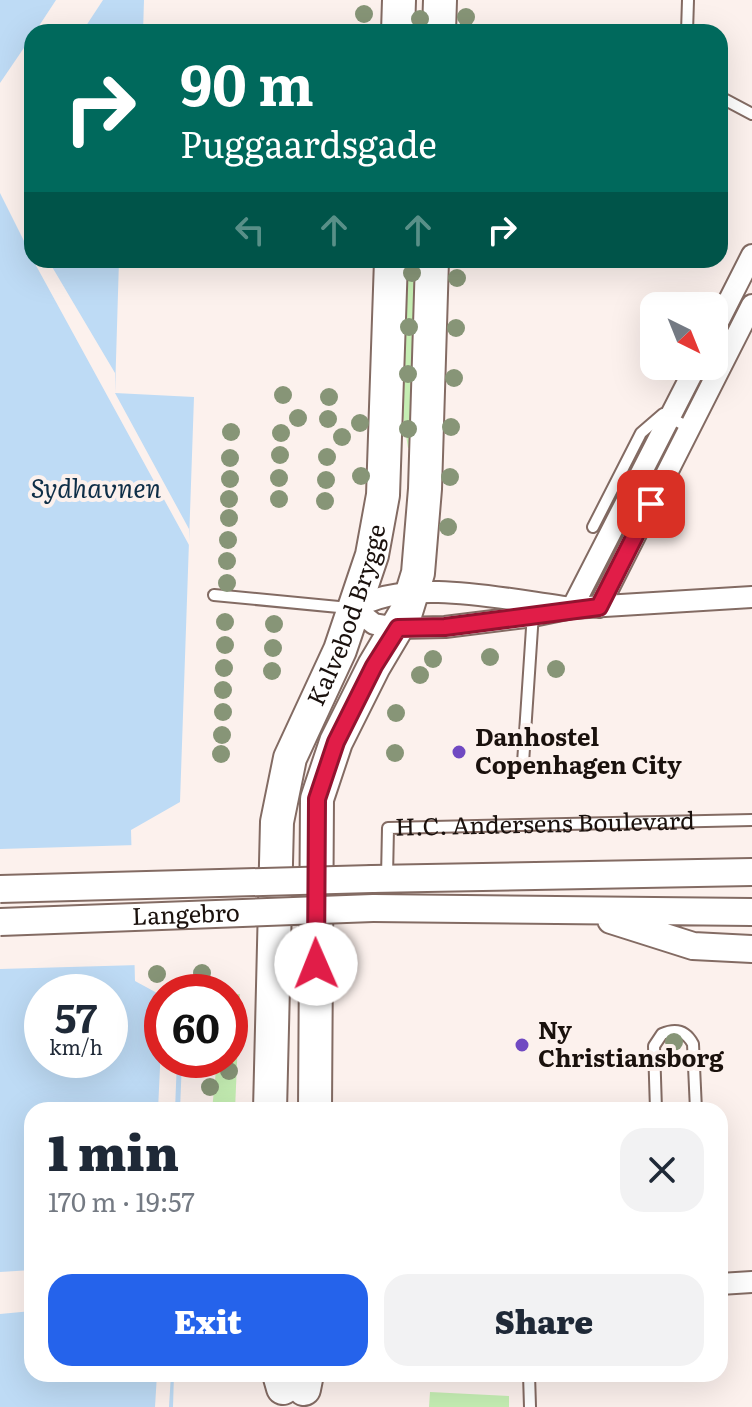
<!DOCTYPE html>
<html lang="en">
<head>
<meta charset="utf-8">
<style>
	:root { --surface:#fff; --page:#f2f2f3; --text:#1f2937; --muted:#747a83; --accent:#2563eb }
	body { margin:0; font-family:Literata,serif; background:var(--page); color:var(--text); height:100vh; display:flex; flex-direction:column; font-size:30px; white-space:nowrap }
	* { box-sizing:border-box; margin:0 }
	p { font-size:26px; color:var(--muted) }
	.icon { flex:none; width:44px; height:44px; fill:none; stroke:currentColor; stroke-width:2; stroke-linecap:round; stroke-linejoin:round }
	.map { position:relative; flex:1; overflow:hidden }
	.details { position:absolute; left:24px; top:1102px; width:704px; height:280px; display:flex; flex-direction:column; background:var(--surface); border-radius:24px; box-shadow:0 8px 32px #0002 }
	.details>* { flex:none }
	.hud { position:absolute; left:24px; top:24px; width:704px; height:244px; border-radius:24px; box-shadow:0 8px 32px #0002; background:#00695c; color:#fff; overflow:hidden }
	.needle { width:52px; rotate:137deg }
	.tools { position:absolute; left:640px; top:292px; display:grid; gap:16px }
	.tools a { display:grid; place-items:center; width:88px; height:88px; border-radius:16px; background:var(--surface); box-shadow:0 8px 32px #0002; font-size:40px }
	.speed { position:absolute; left:24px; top:974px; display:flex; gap:16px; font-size:40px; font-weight:700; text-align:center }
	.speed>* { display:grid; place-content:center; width:104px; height:104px; border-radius:50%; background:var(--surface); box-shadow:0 8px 32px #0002; line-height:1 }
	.speed small { font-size:20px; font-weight:400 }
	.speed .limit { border:12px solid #d22; background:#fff; color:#111 }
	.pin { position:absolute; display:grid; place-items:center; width:68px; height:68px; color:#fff; margin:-34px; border-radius:16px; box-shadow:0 4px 12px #0006 }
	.me { position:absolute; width:88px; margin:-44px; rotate:359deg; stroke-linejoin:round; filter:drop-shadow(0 0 6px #0008) }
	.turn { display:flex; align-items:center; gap:28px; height:168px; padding:0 24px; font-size:36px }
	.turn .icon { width:104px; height:104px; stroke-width:2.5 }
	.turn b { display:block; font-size:56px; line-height:68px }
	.lanes { display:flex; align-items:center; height:76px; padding:0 24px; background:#0003; justify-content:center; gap:40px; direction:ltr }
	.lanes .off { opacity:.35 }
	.round { display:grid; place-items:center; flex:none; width:84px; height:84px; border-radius:24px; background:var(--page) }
	.head { display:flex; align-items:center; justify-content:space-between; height:136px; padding:0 24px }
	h1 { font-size:48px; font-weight:800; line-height:60px }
	.action { display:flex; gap:16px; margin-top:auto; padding:16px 24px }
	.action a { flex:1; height:92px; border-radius:24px; background:var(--accent); color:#fff; font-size:32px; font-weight:800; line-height:92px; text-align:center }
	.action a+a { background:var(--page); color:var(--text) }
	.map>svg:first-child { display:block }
	.green { fill:#c5eeb3 }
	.water { fill:#bedbf5; fill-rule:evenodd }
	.pier { fill:#fcf1ed }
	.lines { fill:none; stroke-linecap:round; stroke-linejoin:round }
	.service-casing { stroke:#836b63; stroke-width:14 }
	.minor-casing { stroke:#836b63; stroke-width:24 }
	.tertiary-casing { stroke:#836b63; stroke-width:30 }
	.primary-casing { stroke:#836b63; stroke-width:36 }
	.service { stroke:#fff; stroke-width:10 }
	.minor { stroke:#fff; stroke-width:20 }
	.tertiary { stroke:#fff; stroke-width:26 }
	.primary { stroke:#fff; stroke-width:32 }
	.tertiary-bridge-casing { stroke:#836b63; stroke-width:30; stroke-linecap:butt }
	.tertiary-bridge { stroke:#fff; stroke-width:26 }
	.tree { fill:#879577 }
	.route-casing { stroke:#92132f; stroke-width:20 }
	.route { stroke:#e11d48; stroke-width:14 }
	.poi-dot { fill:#7049c2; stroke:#fcf1ed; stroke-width:3 }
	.labels { text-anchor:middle; stroke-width:8; stroke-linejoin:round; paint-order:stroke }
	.street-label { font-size:24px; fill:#1a110d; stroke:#fcf1ed }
	.poi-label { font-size:24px; font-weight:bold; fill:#1a110d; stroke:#fcf1ed; text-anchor:start }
	.water-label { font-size:26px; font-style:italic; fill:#0e2e47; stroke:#fcf1ed }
</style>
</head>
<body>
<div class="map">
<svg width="752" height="1407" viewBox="0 0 752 1407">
	<rect width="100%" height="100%" fill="#fcf1ed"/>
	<!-- green -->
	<path class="green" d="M405 260H419L414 447 408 448 401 404Z
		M240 994 235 1110H212L217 1060H230V995Z
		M430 1392 509 1396V1407H429Z"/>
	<!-- water -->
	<path class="water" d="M0 0H144L143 32H32V260H119L115 393 194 397 180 802 131 830 135 981 157 993 156 1002H162V1060H182L180 1110H32V1374H174L173 1407H0ZM42 992H110V1060H42Z"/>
	<!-- pier -->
	<path class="pier" d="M56 0H103L82 32H35Z
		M32 36V165L25 177 28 179 32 174V185L26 194 24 212 32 231V257L0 193V83Z
		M33 260H48L115 373V393L189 529V545Z
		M136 845 139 965 0 969V849Z
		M162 1024V1060H177L175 1110H158Z
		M32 1270V1311L0 1314V1272Z
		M157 1374H171L169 1407H155Z"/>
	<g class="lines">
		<!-- service casing -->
		<g class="service-casing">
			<g id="service">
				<path d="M687 32 688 0"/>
				<path d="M720 97 752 114"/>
				<path d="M593 527 641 433 663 414 690 428"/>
				<path d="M214 595 349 608"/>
				<path d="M523 763 533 613"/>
				<path id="s1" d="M387 877 388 828 752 820"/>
				<path d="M656 1110 654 1046 662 1034C676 1028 686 1031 693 1044L696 1110"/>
				<path d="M720 1291V1333"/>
				<path d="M529 1374 530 1407"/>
			</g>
		</g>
		<!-- minor casing -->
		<g class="minor-casing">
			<path id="minor" d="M714 330 752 255
				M599 607 752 305
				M572 608C513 601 406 575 355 609L374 624 398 628 445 627 533 616 572 608 752 597
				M572 608 696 366
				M720 1284 752 1282"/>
		</g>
		<!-- tertiary casing -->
		<g class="tertiary-casing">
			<path id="tertiary" d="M372 879 752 872
				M373 908 752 912
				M611 920 693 946 752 949"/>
		</g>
		<!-- primary casing -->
		<g class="primary-casing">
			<g id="primary">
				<path d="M398 32 399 0"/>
				<path d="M439 32 440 0"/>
				<path id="s2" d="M270 1110 277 822 290 758 340 650 372 555 383 495 391 260"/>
				<path d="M315 1110 317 799 336 742 374 666 406 612 418 573 425 489 432 260"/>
				<path d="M279 1374 283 1388"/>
				<path d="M304 1389 307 1374"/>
			</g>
		</g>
		<!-- service -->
		<use href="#service" class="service"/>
		<!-- minor -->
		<use href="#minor" class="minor"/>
		<!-- tertiary -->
		<use href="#tertiary" class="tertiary"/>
		<!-- primary -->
		<use href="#primary" class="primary"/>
		<!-- tertiary-bridge casing -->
		<g class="tertiary-bridge-casing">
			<g id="tertiary-bridge">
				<path d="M0 889 372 879"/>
				<path id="s3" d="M0 922 373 908"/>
			</g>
		</g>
		<!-- tertiary-bridge -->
		<use href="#tertiary-bridge" class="tertiary-bridge"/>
	</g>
	<!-- trees -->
	<g class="tree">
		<circle cx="364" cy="14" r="9"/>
		<circle cx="466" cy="17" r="9"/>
		<circle cx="420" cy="19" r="9"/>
		<circle cx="412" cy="273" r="9"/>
		<circle cx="457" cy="278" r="9"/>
		<circle cx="409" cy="327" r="9"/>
		<circle cx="456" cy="328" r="9"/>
		<circle cx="408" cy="374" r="9"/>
		<circle cx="454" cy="378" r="9"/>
		<circle cx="283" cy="395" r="9"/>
		<circle cx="329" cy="397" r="9"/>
		<circle cx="298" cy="418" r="9"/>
		<circle cx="328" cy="419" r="9"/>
		<circle cx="360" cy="423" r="9"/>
		<circle cx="451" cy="427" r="9"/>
		<circle cx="408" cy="429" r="9"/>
		<circle cx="231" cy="432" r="9"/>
		<circle cx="281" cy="433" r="9"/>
		<circle cx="342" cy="437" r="9"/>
		<circle cx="280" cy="455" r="9"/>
		<circle cx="327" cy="457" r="9"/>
		<circle cx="230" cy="458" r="9"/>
		<circle cx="361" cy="476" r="9"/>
		<circle cx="450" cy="477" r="9"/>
		<circle cx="279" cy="478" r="9"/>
		<circle cx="230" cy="479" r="9"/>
		<circle cx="326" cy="480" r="9"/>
		<circle cx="229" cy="499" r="9"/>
		<circle cx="279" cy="499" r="9"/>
		<circle cx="325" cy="501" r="9"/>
		<circle cx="229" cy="518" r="9"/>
		<circle cx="448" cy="527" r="9"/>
		<circle cx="228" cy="540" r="9"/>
		<circle cx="227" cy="561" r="9"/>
		<circle cx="227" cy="583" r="9"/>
		<circle cx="225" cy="622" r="9"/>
		<circle cx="274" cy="624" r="9"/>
		<circle cx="225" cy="645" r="9"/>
		<circle cx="273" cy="648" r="9"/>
		<circle cx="490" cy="657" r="9"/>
		<circle cx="433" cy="659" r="9"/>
		<circle cx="224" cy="668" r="9"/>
		<circle cx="556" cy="669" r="9"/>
		<circle cx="272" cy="671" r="9"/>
		<circle cx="420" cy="675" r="9"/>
		<circle cx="223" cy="690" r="9"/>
		<circle cx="223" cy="712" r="9"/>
		<circle cx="396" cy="713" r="9"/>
		<circle cx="222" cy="735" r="9"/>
		<circle cx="395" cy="753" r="9"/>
		<circle cx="221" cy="754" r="9"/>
		<circle cx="202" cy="973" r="9"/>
		<circle cx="157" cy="974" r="9"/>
		<circle cx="674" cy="1042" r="9"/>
		<circle cx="229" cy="1071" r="9"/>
		<circle cx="210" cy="1087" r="9"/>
	</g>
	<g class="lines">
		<!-- route casing -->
		<g class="route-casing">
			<path id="route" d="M316 964 317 799 336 742 374 666 398 628 445 627 599 607 651 504"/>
		</g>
		<!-- route -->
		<use href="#route" class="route"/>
	</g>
	<!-- markers -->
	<g class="poi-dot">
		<circle cx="459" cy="752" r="8"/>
		<circle cx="522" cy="1045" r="8"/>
	</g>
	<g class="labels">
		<!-- street labels -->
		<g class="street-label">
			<text dy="8" stroke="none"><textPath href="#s2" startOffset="508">Kalvebod Brygge</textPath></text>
			<text dy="8" stroke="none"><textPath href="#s1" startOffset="206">H.C. Andersens Boulevard</textPath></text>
			<text dy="8" stroke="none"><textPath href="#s3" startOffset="186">Langebro</textPath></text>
		</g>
		<!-- poi labels -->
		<g class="poi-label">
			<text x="475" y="746">Danhostel<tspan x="475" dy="28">Copenhagen City</tspan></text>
			<text x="538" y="1039">Ny<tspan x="538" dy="28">Christiansborg</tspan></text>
		</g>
		<!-- water labels -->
		<g class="water-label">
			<text x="96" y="498">Sydhavnen</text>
		</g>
	</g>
</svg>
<div class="tools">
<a><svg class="needle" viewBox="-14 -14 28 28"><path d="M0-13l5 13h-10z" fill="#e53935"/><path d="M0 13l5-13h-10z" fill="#747a83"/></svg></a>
</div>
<div class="speed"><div>57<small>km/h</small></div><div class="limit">60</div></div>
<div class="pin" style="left:651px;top:504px;background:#d93025"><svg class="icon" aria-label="arrive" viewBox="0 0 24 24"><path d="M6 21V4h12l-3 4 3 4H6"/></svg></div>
<svg class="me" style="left:316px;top:964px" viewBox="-20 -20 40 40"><circle r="19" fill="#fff"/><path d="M0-13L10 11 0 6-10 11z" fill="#e11d48"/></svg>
<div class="hud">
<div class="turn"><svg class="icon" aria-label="right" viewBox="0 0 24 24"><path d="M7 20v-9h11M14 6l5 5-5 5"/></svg><div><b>90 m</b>Puggaardsgade</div></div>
<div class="lanes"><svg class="icon off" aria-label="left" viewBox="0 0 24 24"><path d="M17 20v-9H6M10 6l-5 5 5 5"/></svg><svg class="icon off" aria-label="ahead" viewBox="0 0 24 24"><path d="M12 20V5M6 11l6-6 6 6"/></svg><svg class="icon off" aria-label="ahead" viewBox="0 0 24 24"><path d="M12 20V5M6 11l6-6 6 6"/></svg><svg class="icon" aria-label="right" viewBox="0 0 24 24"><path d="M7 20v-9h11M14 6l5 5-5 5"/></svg></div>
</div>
<section class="details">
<div class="head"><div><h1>1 min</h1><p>170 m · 19:57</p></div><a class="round"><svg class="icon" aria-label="close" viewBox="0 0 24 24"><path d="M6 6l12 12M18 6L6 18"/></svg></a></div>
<div class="action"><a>Exit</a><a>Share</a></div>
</section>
</div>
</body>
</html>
